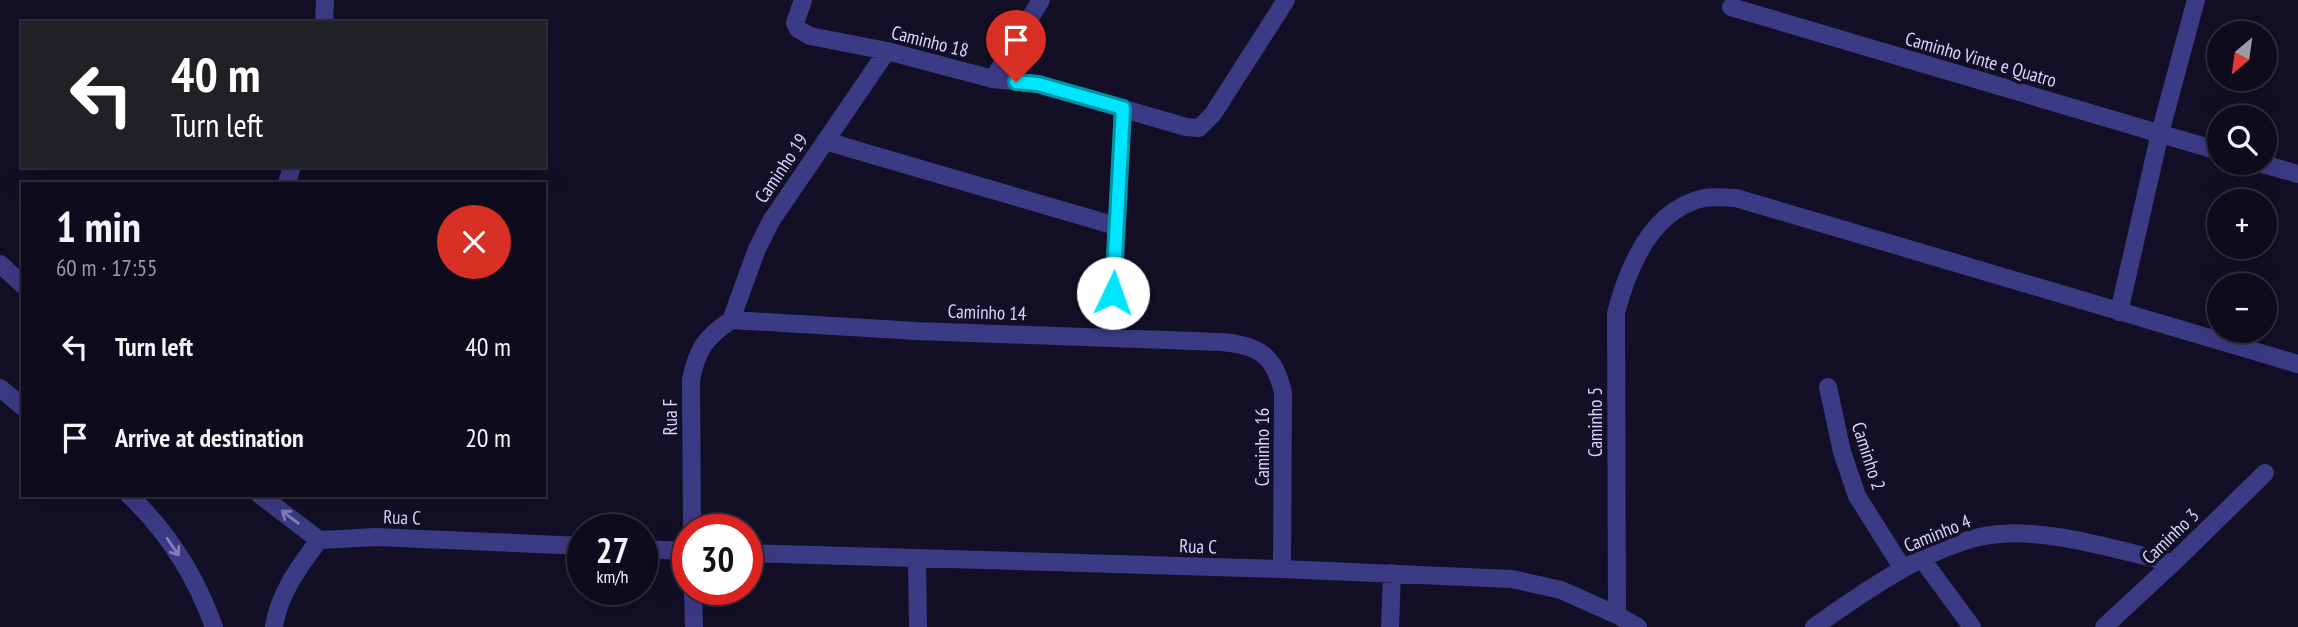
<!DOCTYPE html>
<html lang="en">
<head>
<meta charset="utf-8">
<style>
	:root { --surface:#0e0b1c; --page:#171425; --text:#f1f3f6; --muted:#9b9ba3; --line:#2e2b3b }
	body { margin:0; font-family:"PT Sans Narrow",sans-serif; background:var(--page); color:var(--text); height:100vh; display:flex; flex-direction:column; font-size:26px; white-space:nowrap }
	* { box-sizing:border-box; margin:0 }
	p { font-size:23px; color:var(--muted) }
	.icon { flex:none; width:38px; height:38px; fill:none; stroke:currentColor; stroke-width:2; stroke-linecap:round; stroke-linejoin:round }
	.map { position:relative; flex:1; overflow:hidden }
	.details { position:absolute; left:21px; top:182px; width:525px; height:315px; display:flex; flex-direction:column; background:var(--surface); border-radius:0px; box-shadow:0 7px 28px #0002,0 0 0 2px var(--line) }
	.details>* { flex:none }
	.guide { position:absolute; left:21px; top:21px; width:525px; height:147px; border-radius:0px; box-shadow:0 7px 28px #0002,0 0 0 2px var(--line); background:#202124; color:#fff; overflow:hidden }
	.needle { width:46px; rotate:209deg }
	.fabs { position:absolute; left:2207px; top:21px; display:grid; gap:14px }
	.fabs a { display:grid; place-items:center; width:70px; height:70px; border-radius:50%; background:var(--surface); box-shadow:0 7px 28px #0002,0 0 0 2px var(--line); font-size:35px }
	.speed { position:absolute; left:567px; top:514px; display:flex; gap:14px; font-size:35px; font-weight:700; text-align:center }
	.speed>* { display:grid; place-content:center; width:91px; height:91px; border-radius:50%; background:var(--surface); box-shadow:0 7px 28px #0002,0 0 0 2px var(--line); line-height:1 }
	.speed small { font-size:18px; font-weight:400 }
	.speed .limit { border:10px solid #d22; background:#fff; color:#111 }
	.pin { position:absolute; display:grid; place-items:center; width:60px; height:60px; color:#fff; margin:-72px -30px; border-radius:50% 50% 50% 0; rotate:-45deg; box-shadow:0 0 7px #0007 }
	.pin .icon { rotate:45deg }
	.me { position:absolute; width:77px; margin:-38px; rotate:3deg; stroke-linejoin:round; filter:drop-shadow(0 0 5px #0008) }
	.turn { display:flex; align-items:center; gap:24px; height:147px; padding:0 35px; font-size:32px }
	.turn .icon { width:91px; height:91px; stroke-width:2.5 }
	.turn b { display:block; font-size:49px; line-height:60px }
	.round { display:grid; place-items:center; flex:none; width:74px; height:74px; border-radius:37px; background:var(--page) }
	.head { display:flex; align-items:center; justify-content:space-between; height:119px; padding:0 35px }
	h1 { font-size:42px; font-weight:700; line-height:52px }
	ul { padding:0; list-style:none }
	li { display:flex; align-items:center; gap:21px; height:91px; padding:0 35px }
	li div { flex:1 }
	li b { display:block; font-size:26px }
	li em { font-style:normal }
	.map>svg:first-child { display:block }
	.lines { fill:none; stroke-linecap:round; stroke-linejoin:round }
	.street { stroke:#3d3a85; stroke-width:18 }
	.oneway { stroke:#837fbc }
	.route-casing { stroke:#0095a6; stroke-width:18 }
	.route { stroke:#00e5ff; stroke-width:12 }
	.labels { text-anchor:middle; stroke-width:7; stroke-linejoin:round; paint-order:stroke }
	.street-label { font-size:19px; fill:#d9d4ff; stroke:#130f26 }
</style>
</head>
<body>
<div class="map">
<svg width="2298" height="627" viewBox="0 0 2298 627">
	<rect width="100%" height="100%" fill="#130f26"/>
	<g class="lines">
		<!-- street -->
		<path class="street" d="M803 0 795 23 798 29 810 36 887 51 993 79 1041 0
			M1731 7 2219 151
			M324 23 325 0
			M993 79 1038 84 1186 127 1199 128 1213 114 1286 0
			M825 141 1116 226
			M2259 163 2298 174
			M287 184 292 166
			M0 264 23 285
			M2119 312 2160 133 2196 0
			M731 320 917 331 1221 342C1258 345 1275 355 1283 393L1282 569
			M731 320 757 249 771 221 887 51
			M1111 338 1123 108
			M1828 387 1842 452 1857 496 1903 569
			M0 388 23 407
			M129 495C168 532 196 577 214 627
			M260 495 319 540
			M692 530 691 380C697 349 705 338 731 320
			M319 540 376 537 583 546
			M642 549 688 551
			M747 553 1282 569 1512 579 1561 590 1617 615 1638 627
			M1922 559 1972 627
			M917 560 918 627
			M693 590 694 627
			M1617 615 1616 313C1628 267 1652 209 1704 198 1714 196 1726 198 1736 198L2298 364
			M274 627C279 593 299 567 319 540
			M1390 627 1392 573
			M1814 627C1864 592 1937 539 1999 534 2052 529 2120 551 2173 563
			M2104 627 2173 563 2265 473"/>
	</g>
	<!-- one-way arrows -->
	<defs><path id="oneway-shaft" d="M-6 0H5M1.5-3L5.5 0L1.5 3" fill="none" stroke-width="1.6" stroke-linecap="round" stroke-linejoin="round" transform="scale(1.75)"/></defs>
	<g class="oneway">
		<use href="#oneway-shaft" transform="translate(290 517) rotate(-143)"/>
		<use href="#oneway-shaft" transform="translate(173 547) rotate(56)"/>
	</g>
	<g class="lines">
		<!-- route casing -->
		<g class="route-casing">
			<path id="route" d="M1016 82 1038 84 1123 108 1113 293"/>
		</g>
		<!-- route -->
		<use href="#route" class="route"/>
	</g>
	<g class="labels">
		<!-- street labels -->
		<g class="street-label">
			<text transform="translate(930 41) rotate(14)" y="7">Caminho 18</text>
			<text transform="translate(1981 59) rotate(16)" y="7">Caminho Vinte e Quatro</text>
			<text transform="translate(781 168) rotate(-56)" y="7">Caminho 19</text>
			<text transform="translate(987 312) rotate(2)" y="7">Caminho 14</text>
			<text transform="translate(670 417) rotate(-90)" y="7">Rua F</text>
			<text transform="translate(1595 422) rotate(-90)" y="7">Caminho 5</text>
			<text transform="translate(1262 447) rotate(-90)" y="7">Caminho 16</text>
			<text transform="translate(1869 456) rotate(72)" y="7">Caminho 2</text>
			<text transform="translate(402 517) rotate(2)" y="7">Rua C</text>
			<text transform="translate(1937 533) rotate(-22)" y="7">Caminho 4</text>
			<text transform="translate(2170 536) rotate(-44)" y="7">Caminho 3</text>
			<text transform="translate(1198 546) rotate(2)" y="7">Rua C</text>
		</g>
	</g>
</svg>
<div class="fabs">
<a><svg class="needle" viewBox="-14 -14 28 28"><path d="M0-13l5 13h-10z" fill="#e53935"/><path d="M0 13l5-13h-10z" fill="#9b9ba3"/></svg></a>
<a><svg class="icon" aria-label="search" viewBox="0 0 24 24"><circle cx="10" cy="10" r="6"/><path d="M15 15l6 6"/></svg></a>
<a>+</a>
<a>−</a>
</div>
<div class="speed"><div>27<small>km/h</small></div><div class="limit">30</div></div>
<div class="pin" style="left:1016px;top:82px;background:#d93025"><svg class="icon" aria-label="arrive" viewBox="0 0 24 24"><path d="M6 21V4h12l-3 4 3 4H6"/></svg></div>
<svg class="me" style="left:1113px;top:293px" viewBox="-20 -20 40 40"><circle r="19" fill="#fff"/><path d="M0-13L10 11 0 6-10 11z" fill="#00e5ff"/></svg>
<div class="guide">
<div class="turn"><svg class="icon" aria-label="left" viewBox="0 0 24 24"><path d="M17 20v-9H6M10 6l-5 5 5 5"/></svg><div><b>40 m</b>Turn left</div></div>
</div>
<section class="details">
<div class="head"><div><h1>1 min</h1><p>60 m · 17:55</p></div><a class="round" style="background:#d93025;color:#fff"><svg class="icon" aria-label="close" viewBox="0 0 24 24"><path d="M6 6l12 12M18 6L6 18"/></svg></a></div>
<ul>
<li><svg class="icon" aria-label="left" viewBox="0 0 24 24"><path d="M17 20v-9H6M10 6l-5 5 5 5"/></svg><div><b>Turn left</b></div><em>40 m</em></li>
<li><svg class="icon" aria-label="arrive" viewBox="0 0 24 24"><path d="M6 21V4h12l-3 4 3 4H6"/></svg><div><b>Arrive at destination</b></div><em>20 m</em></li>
</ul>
</section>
</div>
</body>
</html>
